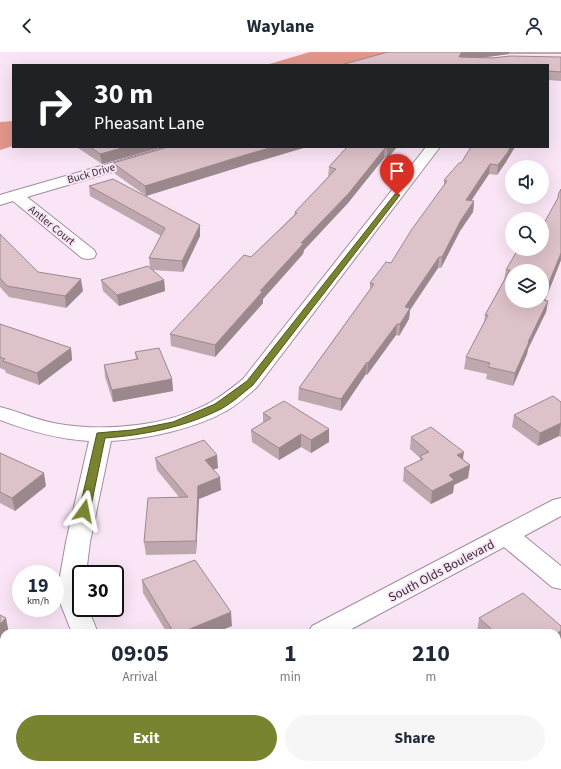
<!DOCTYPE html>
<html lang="en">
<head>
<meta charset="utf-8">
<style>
	:root { --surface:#fff; --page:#f6f6f7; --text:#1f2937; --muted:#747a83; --accent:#7a832f }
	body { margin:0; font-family:"Source Sans 3",sans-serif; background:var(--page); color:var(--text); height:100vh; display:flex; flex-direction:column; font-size:15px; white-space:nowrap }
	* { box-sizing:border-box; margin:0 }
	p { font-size:13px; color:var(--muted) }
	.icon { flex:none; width:22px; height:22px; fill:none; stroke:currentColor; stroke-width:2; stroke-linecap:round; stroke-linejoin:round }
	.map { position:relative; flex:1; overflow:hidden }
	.details { position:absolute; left:0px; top:577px; width:561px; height:140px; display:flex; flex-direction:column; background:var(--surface); border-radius:12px 12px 0 0; box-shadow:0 4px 16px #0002 }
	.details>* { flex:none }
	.banner { position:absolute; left:12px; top:12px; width:537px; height:84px; border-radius:0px; box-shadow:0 4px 16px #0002; background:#202124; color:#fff; overflow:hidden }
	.controls { position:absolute; left:505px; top:108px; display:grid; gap:8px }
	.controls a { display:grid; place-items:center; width:44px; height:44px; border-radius:50%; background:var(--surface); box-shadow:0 4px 16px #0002; font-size:20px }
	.speed { position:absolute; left:12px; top:513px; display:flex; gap:8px; font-size:20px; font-weight:700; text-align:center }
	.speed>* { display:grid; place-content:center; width:52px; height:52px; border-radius:50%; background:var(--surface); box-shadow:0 4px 16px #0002; line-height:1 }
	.speed small { font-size:10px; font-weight:400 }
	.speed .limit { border:2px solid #111; border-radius:6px; background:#fff; color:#111 }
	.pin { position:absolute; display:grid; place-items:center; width:34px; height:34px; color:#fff; margin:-41px -17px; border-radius:50% 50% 50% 0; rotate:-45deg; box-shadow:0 0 4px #0007 }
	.pin .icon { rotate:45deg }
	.me { position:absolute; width:44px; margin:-22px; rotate:12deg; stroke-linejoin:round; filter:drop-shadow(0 0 3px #0008) }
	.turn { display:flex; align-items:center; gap:14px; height:84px; padding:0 16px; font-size:18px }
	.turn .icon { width:52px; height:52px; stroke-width:2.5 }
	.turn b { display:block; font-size:28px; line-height:34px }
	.eta { display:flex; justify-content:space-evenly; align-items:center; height:68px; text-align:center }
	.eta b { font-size:24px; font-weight:700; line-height:28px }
	.primary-button { display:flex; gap:8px; margin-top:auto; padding:8px 16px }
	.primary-button a { flex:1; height:46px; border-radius:24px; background:var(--accent); color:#fff; font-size:16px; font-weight:700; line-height:46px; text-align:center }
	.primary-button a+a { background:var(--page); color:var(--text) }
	header { display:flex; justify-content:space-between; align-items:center; height:52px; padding:0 16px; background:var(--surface); font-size:18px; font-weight:700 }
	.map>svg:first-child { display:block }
	.forest { fill:#e3968b }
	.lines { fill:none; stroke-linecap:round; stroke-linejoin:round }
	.minor-casing { stroke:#a08d9e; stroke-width:2 }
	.minor { fill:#fff; fill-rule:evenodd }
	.wall { fill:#bfa7ae }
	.shaded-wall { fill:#9b888d }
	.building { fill:#dec2ca; stroke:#9b888d; fill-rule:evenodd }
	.route { fill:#7a832f; stroke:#4f551f }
	.labels { text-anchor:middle; stroke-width:4; stroke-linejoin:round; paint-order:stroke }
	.far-street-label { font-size:11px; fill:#352d34; stroke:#fae5f7 }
	.street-label { font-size:13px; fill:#352d34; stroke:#fae5f7 }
</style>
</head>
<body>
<header><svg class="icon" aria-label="back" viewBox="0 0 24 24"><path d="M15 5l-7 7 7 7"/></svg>Waylane<svg class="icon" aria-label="person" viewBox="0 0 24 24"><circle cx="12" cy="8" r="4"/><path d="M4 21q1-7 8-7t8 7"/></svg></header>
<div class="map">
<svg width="561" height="717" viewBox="0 0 561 717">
	<rect width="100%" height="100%" fill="#fae5f7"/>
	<!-- forest -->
	<path class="forest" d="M310 0H388L341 13H266Z
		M13 69V94L0 98V70Z"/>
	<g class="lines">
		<!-- minor casing -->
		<g class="minor-casing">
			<path id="minor" d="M167 95H189L187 98 27 145 94 198 96 202 94 206 88 207 82 206 13 149 0 153V143L10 140Z
				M426 95H440L257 335C247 344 237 353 226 359 195 377 146 387 111 389L90 490 86 522H81V556H88L98 581H72L61 553 59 530 66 490 89 389C58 387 29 379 0 368V355C20 360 38 369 59 372 106 380 169 374 211 350 222 344 233 335 243 327Z
				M561 446V464L524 484 561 514V537L552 535 504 495 344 581H308L312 574 553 448Z
				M55 713H90L88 717H53Z
				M293 713H324L326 717H295Z"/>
		</g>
		<!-- minor -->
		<use href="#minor" class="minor"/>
	</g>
	<!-- wall -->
	<path class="wall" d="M388 0H561V2H509L479 6 561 5V29L548 28V13Z
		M78 95H162L102 112 78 96Z
		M347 95H397L387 107 384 106 348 151 304 198 303 202 263 247V251L215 305 171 294 170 282 251 205 294 163 295 160 328 125 329 115Z
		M506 110 497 123 489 122 471 149H474L473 160 460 179 441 216H438L410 258 409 267 399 284 396 283 367 323 366 322 341 359 298 348 299 336 370 237V231L391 211 444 133V128L461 111Z
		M113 111 246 113 146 144 114 121Z
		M89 134 200 173V184L183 220 153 218 164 228 165 239 119 254 103 239 101 228 150 216 149 206 161 184 90 144Z
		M561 137V208L545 248 548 249 546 260 528 297 527 302 513 334 486 327 487 322 464 317 466 305 484 272 485 263 504 228 506 218 542 197 557 148 558 143Z
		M0 182 38 220 83 239 66 256 9 245 0 235Z
		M0 272 71 296 72 308 39 333 6 321 5 318 0 316Z
		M135 300 172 327 173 339 113 350 105 325 104 313 136 308Z
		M561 350V385L559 384 538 394 512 375 514 363Z
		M263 361 329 390 311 401 301 395 279 408 252 390 251 378 263 371Z
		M411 385 463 407 470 413 468 426 454 433 453 441 431 452 403 429 404 416 420 409V406L410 397Z
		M0 401 46 434 15 459 0 451Z
		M155 406 218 416 214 417 221 438 199 447 196 502 146 503 144 490 179 445 157 418Z
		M142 528 232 574 214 581H167L143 541Z
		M479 566 557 581H479L477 580Z
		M434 713H478L479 717H434Z"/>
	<!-- shaded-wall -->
	<path class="shaded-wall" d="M462 0H509V2L465 8 459 5 461 1Z
		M126 95H162L102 112 100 102Z
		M273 95H307L246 113 146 144 145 134 245 103Z
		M389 95H397L387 107V97Z
		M510 95H515L506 110 497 123 498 113Z
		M385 96 384 106 348 151 304 198 303 202 263 247V251L215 305V293L260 239 301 191Z
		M490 112 489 122 465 158 466 148Z
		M474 149 473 160 460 179 441 216 442 205 461 168Z
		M200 173V184L183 220 182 209Z
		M561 201V208L541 259 542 248Z
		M439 205 438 216 410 258 409 267 399 284 400 272 405 255Z
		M81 227 83 239 66 256 65 244Z
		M164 228 165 239 119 254 117 243Z
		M548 249 546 260 528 297 527 302 513 334 515 321 528 290Z
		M397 272 396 283 367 323 368 311Z
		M71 296 72 308 39 333 37 321Z
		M367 310 366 322 341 359V347Z
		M172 327 173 339 113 350 112 338Z
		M561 371 559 384 538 394 540 381Z
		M329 377V390L311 401V388Z
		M301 382V395L279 408V396Z
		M464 400 462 413 457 403Z
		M217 403 218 416 206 420 205 408Z
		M470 413 468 426 454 433 453 441 431 452 432 439 449 423Z
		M44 421 46 434 15 459 12 446Z
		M220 425 221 438 199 447 196 502V489L198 434Z
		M231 560 232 574 214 581H180Z
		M6 566 9 581H4V591L0 595V572Z
		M561 579V590L557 593V581Z"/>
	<!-- building -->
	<path class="building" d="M388 0H462L461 1 459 5 492 6 510 4 561 5V20L548 19V13H341Z
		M90 95H126L100 102Z
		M168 95H273L245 103 145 134 113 111Z
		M347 95H389L387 97 385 96 349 141 301 191H304L260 239H263L215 293 170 282 244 203 251 205 297 161 295 160 336 117 329 115Z
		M471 95H510L508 100 498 113 490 112 466 148 474 149 461 168 442 205H439L405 255 410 256 400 272H397L368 311 367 310 341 347 299 336 374 232 370 231 386 210 391 211 412 177 447 129 444 128 459 111H461Z
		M113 127 200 173 182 209 149 206 165 176 89 134Z
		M561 137V201L542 248 548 249 528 290H529L515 321 488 315 490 311 466 305 488 263H485L510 218H506L518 197H542V175L559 144 558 143ZM512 219H542V249H512Z
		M0 182 38 220 81 227 65 244 7 234 0 226Z
		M148 214 164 228 117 243 101 228Z
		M0 272 71 296 37 321 3 309 5 307 0 305Z
		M159 296 172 327 112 338 104 313 138 307 135 300Z
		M553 344 561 350V371L540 381 514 363Z
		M284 349 329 377 311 388 301 382 279 396 251 378 271 366 263 361Z
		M431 375 464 400 457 403 470 413 449 423 454 428 432 439 404 416 423 407 420 404 429 400 411 385Z
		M204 388 217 403 205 408 220 425 198 434 196 489 144 490 148 446 188 445 155 406Z
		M0 401 44 421 12 446 0 440Z
		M195 508 231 560 180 581H174L142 528Z
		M523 541 561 574V579L557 581H496L479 566Z
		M0 563 6 566 0 572Z
		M437 713H478L479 717H437Z"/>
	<!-- route -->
	<path class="route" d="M395 142 400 143 253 333C243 341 232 351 221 357 185 375 145 383 105 386L90 459 84 463 81 462 79 459 97 381 132 378 173 370 215 352 247 329Z"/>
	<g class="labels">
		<!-- far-street labels -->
		<g class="far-street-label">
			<text transform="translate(91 121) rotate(-16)" y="4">Buck Drive</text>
			<text transform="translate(52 173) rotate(39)" y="4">Antler Court</text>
		</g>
		<!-- street labels -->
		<g class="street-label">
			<text transform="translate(441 518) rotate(-28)" y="5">South Olds Boulevard</text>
		</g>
	</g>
</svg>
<div class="controls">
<a><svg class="icon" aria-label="sound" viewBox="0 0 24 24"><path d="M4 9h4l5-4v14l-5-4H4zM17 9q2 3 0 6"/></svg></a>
<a><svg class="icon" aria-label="search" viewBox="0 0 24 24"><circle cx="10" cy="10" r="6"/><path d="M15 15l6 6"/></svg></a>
<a><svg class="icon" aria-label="layers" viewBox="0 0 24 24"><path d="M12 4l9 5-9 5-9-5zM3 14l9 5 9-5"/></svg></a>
</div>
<div class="speed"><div>19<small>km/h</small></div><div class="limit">30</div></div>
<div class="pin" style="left:397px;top:143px;background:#d93025"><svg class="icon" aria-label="arrive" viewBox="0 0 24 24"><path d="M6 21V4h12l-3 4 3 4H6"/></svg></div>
<svg class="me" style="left:84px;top:459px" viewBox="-20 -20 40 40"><path d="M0-17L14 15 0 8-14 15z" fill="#7a832f" stroke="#fff" stroke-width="4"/></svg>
<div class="banner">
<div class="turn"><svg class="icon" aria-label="right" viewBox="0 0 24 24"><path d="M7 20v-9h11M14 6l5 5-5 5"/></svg><div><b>30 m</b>Pheasant Lane</div></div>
</div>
<section class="details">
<div class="eta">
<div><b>09:05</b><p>Arrival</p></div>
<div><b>1</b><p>min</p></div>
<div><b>210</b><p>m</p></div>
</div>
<div class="primary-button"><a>Exit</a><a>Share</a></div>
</section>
</div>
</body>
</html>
